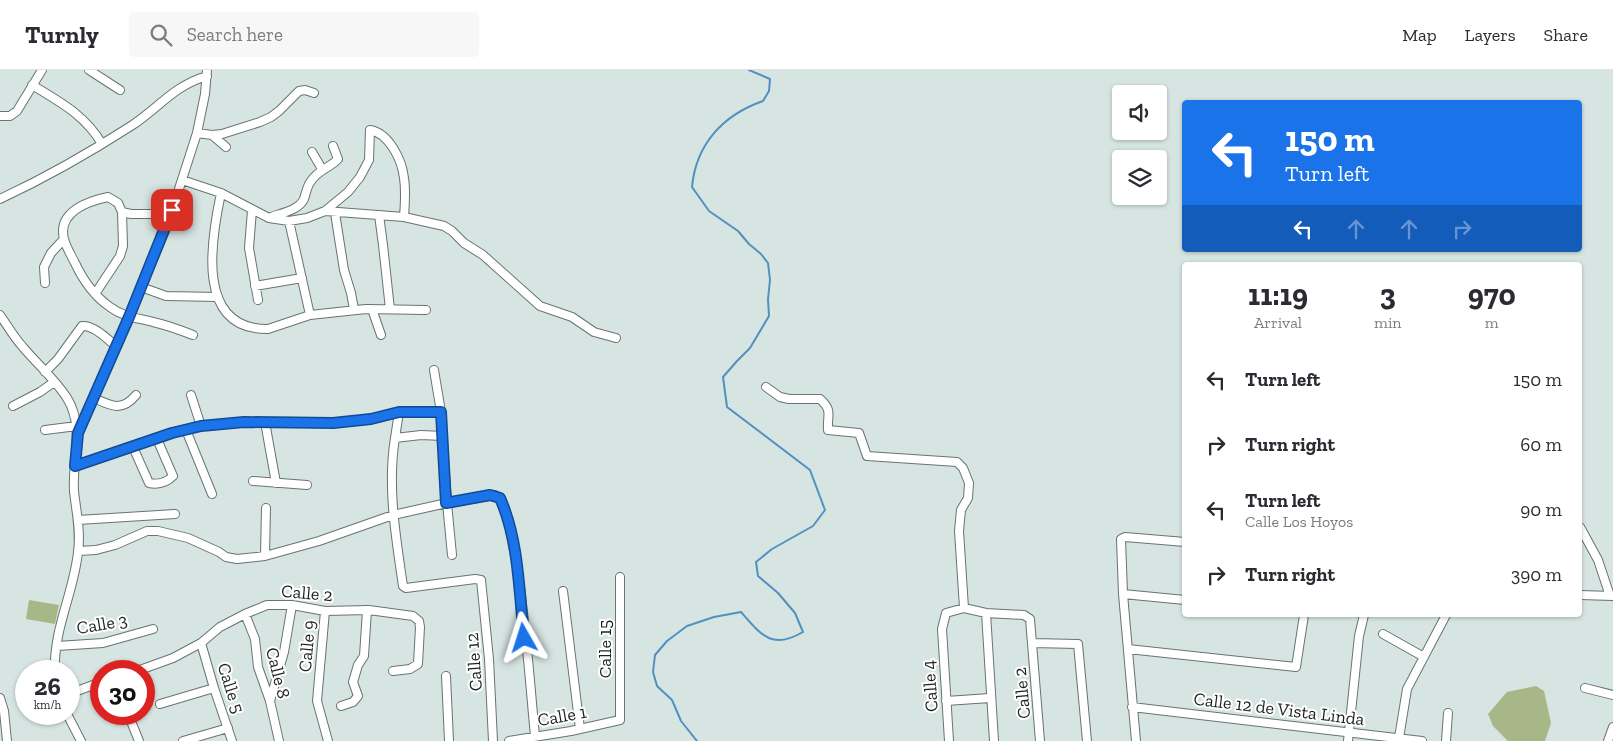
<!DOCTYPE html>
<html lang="en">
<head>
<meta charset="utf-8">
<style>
	:root { --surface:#fff; --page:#f7f7f7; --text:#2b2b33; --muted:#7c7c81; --line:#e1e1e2 }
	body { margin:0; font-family:"Zilla Slab",serif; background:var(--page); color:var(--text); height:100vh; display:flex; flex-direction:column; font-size:19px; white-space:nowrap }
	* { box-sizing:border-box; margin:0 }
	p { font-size:16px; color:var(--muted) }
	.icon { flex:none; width:28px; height:28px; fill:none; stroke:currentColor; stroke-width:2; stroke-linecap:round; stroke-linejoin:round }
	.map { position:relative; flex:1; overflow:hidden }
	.side { position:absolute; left:1182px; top:192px; width:400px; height:355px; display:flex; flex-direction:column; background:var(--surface); border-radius:5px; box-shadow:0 1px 4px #0004 }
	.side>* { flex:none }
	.hud { position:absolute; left:1182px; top:30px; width:400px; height:152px; border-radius:5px; box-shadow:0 1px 4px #0004; background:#1a73e8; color:#fff; overflow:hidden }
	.buttons { position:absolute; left:1112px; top:15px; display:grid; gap:10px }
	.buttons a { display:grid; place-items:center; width:55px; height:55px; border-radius:5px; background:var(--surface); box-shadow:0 1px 4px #0004; font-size:25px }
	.speed { position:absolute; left:15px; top:590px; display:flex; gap:10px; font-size:25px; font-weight:700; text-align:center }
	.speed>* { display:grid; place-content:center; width:65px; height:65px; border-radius:50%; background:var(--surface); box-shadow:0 1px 4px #0004; line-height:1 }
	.speed small { font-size:12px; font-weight:400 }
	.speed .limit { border:8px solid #d22; background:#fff; color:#111 }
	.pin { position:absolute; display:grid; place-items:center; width:42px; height:42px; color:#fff; margin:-21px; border-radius:10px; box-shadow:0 2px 8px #0006 }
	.me { position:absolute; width:55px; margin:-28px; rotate:354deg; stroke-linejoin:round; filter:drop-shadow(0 0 4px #0008) }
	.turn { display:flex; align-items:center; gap:18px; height:105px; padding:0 20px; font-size:22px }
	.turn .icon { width:65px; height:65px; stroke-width:2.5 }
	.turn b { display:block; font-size:35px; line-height:42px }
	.lanes { display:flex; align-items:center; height:48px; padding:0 20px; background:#0003; justify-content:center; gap:25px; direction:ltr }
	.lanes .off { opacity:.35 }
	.eta { display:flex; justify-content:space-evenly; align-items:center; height:85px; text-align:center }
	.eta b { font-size:30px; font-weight:700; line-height:35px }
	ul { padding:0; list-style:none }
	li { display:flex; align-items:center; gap:15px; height:65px; padding:0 20px }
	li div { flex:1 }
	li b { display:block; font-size:19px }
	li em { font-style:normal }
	header { display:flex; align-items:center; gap:30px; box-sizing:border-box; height:70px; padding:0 25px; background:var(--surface); border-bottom:1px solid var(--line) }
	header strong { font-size:24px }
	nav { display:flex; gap:28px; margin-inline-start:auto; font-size:18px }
	.search { width:350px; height:45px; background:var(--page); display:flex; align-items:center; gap:12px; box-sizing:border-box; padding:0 18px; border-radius:5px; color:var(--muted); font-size:19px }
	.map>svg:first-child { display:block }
	.park { fill:#a8b788 }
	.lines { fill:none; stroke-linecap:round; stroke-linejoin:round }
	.stream { stroke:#5290c0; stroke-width:2 }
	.minor-casing { stroke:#677471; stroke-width:10 }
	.minor { stroke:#fff; stroke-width:8 }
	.route-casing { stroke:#114b97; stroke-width:12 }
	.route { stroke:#1a73e8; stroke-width:9 }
	.labels { text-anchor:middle; stroke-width:4; stroke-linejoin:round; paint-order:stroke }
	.street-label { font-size:18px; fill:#1c2120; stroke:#fff }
</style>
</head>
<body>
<header>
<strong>Turnly</strong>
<div class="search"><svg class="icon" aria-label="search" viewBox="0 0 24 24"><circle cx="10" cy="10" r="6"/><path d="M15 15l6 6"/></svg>Search here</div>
<nav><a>Map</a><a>Layers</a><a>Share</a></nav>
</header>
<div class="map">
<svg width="1613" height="671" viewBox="0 0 1613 671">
	<rect width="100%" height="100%" fill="#d7e5e2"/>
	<!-- park -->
	<path class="park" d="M29 530 59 535 55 554 26 549Z
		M1536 616 1544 621 1551 653 1545 671H1508L1493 656 1488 644 1507 622Z"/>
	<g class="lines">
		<!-- stream -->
		<path class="stream" d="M697 671 681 651 672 630 657 616 653 602 655 585 667 571 687 556 714 547 741 542C762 566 772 580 803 562L795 543 778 523 758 506 756 492 772 479 813 456 825 440 810 400 727 337 723 307 737 291 750 278 769 246 768 229 770 210 768 193 761 184 749 174 738 161 709 141 692 117C696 74 723 45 763 31L769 21 770 9 749 0"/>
		<!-- minor casing -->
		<g class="minor-casing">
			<path id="minor" d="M89 0 120 20
				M32 15C60 32 85 45 102 74
				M0 46H10L17 41 42 0
				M197 63 212 65 222 64 260 52 271 47 279 41 299 21 305 20 314 23
				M212 65 226 77
				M312 82 322 99
				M182 110 221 123 269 148 289 151 307 148 325 141 348 122 360 107 369 90 370 60C389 63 402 90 404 108 406 121 405 134 404 147
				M221 123C211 170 195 260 268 259L310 245
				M0 129C45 108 89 83 131 56 159 38 173 16 207 6
				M252 140 249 178 258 230
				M325 141 404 147 444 156 452 161 464 173 483 185 540 236 572 247 594 262 616 268
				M335 143 344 200 351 223 354 239
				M150 144H131L122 142 118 133 108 127C88 131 57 142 64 169 66 177 71 185 75 193 83 210 94 226 110 237 123 247 138 248 153 252 167 255 180 260 193 265
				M379 145 383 175 390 239
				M271 147C282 143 299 140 304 129 306 123 307 116 311 111 319 99 330 98 338 89L333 76
				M289 151 310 245 366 239 426 240
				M45 213 44 197 51 183 64 169
				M255 216 302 208
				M141 217 166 226 218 227
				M95 224 120 186 123 176 122 142
				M372 239 381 265
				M0 245C7 255 14 267 22 276 36 293 55 309 67 328 85 357 72 389 74 421 76 441 81 461 78 482 74 522 53 560 55 601
				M434 300 441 342 447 433 452 485
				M45 302 58 289 82 256C94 255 107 269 116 276
				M766 317 780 327 789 329H820C833 341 827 344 828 360L859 363 867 386 957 392 963 398 969 413 968 428 961 440 959 461 964 538
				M191 325 201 356
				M94 328C111 336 122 342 136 325
				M13 336 40 322 54 312
				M265 352 276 413
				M45 360 77 356
				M186 360 212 424
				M78 363 129 247 167 156 197 63 205 24 207 0
				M443 366 421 365 395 368C387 417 396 468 403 516L406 518 475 509 481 510 489 589 493 671
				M395 368 399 342
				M133 377 149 413C159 415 166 413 173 406L157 369
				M75 396 172 363 201 356 243 352 333 353 371 349 399 342H441
				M253 411 307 415
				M78 450 175 444
				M1580 457 1598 490 1610 526
				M78 481 96 480 115 475 147 461H158L188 468 219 482 226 487 237 489 265 486 319 471 393 445 447 433 495 425C519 439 531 630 535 666
				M265 486 266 438
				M563 521 580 659
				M1123 524 1185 530
				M1580 525 1613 526
				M325 541 317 631 328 671
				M986 543 994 671
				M245 544 255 569 258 597 270 631 279 671
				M1383 564 1424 587
				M201 573 214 618 232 671
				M1032 573 1078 574 1087 671
				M57 576 103 573 153 559
				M1128 579 1296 597 1304 545
				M137 601 173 588 201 573 220 557 245 544 267 535H292L325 541 369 540 413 546 419 551 420 557 418 594 410 599 393 601
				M446 606 449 671
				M1585 618 1613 625
				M69 624 101 612
				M0 628 4 641 7 671
				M270 631 284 582 292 535
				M946 631 990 628
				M160 634 214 618
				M341 636 353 632 358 626 353 612 358 595 364 586 367 540
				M1132 637 1422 671
				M67 644 81 671
				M128 644 139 671
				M1399 668 1407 619 1446 545
				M183 671 228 658
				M509 671 571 661 620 650V507
				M949 671 942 559 946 543 964 538 986 543 1024 545 1030 549 1040 671
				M1136 671 1123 524 1121 469 1125 467 1185 472
				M1348 671 1359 566 1364 545
				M1446 671 1448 643
				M1608 671 1613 657"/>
		</g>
		<!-- minor -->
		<use href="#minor" class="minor"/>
	</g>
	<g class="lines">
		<!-- route casing -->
		<g class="route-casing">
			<path id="route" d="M172 140 129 247 78 363 75 396 172 363 201 356 244 352 333 353 371 349 399 342H441L446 433 490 425 500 428C519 471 519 522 524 568"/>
		</g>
		<!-- route -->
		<use href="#route" class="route"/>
	</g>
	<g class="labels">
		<!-- street labels -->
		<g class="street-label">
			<text transform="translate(307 523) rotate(5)" y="6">Calle 2</text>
			<text transform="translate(102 554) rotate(-10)" y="6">Calle 3</text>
			<text transform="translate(307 576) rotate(-85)" y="6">Calle 9</text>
			<text transform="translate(605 579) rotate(-90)" y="6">Calle 15</text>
			<text transform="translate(474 592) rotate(-94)" y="6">Calle 12</text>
			<text transform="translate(278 603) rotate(76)" y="6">Calle 8</text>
			<text transform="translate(930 616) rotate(-94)" y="6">Calle 4</text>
			<text transform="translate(231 618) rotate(72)" y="6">Calle 5</text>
			<text transform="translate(1022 623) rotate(-95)" y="6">Calle 2</text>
			<text transform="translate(1279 639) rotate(7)" y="6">Calle 12 de Vista Linda</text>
			<text transform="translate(562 646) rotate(-10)" y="6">Calle 1</text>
		</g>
	</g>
</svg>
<div class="buttons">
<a><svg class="icon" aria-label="sound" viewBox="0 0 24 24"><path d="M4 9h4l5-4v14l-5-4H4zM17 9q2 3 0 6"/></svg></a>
<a><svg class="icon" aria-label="layers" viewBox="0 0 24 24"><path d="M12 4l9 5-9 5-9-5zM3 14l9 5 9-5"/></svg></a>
</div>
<div class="speed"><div>26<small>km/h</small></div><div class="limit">30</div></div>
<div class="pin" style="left:172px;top:140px;background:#d93025"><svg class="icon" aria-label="arrive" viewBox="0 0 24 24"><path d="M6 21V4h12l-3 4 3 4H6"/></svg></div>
<svg class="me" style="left:524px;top:568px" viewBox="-20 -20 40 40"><path d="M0-17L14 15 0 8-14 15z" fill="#1a73e8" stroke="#fff" stroke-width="4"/></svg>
<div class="hud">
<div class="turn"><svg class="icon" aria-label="left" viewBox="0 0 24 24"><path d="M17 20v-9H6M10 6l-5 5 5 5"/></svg><div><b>150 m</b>Turn left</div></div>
<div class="lanes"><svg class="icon" aria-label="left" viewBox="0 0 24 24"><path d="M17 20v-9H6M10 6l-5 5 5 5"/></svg><svg class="icon off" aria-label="ahead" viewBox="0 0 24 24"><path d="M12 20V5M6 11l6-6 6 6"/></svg><svg class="icon off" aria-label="ahead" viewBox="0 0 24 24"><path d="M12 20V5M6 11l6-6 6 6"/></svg><svg class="icon off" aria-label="right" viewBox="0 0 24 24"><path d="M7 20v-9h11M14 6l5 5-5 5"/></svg></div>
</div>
<section class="side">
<div class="eta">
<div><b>11:19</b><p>Arrival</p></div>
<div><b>3</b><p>min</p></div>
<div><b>970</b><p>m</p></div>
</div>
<ul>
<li><svg class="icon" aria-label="left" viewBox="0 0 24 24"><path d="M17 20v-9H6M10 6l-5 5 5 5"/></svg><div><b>Turn left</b></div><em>150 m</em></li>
<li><svg class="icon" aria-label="right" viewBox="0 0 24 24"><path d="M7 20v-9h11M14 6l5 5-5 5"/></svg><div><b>Turn right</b></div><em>60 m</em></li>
<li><svg class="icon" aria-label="left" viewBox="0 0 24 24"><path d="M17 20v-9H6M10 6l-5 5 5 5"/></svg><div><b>Turn left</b><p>Calle Los Hoyos</p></div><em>90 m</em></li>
<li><svg class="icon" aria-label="right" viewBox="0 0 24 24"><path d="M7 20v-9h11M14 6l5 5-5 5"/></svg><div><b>Turn right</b></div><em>390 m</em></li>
</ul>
</section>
</div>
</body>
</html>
